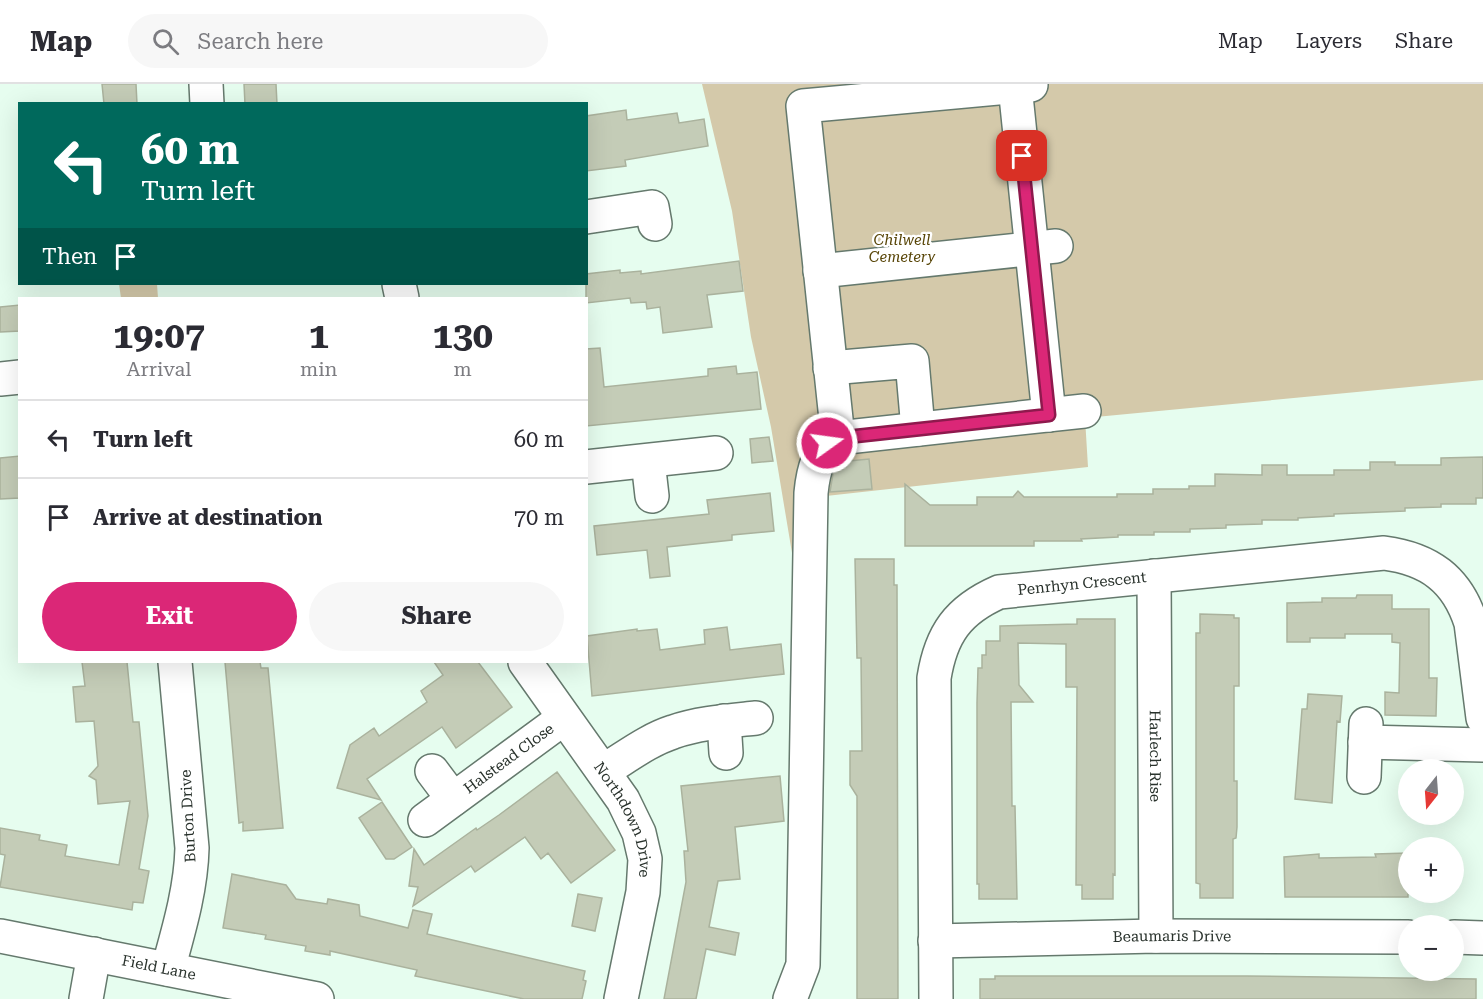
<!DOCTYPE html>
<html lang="en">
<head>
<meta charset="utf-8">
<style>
	:root { --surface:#fff; --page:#f7f7f7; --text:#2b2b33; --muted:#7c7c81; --line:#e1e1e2; --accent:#db2777 }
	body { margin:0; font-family:"Roboto Serif",serif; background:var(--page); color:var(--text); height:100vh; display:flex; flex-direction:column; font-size:22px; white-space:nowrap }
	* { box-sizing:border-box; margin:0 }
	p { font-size:20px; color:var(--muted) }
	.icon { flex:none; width:33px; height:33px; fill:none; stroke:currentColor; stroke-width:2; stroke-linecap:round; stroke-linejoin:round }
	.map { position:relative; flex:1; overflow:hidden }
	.panel { position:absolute; left:18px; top:213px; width:570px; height:366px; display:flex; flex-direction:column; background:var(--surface); border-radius:0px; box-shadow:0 6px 24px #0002 }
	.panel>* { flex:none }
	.banner { position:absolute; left:18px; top:18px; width:570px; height:183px; border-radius:0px; box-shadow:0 6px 24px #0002; background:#00695c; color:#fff; overflow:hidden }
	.needle { width:39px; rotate:197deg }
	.buttons { position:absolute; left:1398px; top:675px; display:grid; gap:12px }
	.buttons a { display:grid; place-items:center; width:66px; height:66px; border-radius:50%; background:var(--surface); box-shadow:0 6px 24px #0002; font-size:30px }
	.pin { position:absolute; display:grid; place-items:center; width:51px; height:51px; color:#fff; margin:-26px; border-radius:12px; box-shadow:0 3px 9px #0006 }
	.me { position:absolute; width:66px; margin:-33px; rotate:76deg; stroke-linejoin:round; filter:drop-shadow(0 0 4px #0008) }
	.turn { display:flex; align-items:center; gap:21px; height:126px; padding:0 24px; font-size:27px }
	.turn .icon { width:78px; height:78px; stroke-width:2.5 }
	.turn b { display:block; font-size:42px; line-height:51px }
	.then { display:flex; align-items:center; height:57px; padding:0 24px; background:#0003; gap:12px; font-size:22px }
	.eta { display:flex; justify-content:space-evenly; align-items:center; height:102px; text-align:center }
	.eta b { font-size:36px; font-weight:700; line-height:42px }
	.cta { display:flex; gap:12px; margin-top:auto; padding:12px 24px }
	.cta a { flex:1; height:69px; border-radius:36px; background:var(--accent); color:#fff; font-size:24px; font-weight:700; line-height:69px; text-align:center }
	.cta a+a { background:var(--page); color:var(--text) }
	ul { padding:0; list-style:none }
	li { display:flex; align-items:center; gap:18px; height:78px; padding:0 24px; border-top:2px solid var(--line) }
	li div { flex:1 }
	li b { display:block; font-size:22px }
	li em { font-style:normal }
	header { display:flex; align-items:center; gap:36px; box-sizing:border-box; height:84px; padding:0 30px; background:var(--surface); border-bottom:2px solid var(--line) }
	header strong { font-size:28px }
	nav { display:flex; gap:33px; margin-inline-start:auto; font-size:21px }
	.search { width:420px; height:54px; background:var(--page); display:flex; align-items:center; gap:15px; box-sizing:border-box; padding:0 21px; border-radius:33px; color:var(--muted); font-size:22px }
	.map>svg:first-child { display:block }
	.green { fill:#d4c9aa }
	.building { fill:#c4ccb7; stroke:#aab29d; stroke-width:1.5 }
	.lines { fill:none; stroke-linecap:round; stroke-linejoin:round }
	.minor-casing { stroke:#65796d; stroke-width:36 }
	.minor { stroke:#fff; stroke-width:33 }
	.route-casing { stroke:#8e194d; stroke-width:15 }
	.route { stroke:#db2777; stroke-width:10 }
	.labels { text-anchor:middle; stroke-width:4.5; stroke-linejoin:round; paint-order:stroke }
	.park-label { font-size:15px; font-style:italic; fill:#584507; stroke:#fff }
	.street-label { font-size:15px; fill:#29322c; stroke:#fff }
</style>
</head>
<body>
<header>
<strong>Map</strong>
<div class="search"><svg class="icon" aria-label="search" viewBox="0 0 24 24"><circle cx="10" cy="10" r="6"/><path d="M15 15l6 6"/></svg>Search here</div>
<nav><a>Map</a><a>Layers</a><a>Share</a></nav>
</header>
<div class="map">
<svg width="1483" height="915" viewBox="0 0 1483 915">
	<rect width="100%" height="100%" fill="#e6fdef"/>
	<!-- green -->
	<path class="green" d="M702 0H1483V296L1085 334 1088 383 826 412 806 915H772L790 873 796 493 771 343 751 253 732 127Z
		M119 200H157L158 214H121Z"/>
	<!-- building -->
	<path class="building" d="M102 0H136L137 20H104Z
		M244 0H276L277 20H245Z
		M626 26 627 36 677 29 679 39 704 35 708 62 625 76 626 82 586 87V32Z
		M739 177 743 207 707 211 712 243 663 249 660 223 647 225 646 218 631 219 630 214 586 219V190L620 186V189L641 187V190Z
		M20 221V247L0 248V223Z
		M600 264 604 303 708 292V285L736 282 737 290 757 288 761 325 586 342V265Z
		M769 353 773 377 752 379 750 355Z
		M20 372V414L0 415V374Z
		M1483 373V414H1476V420H1441V423L1405 424V427L1334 430V432L1298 434V436H1262V440L1226 441V444L1190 445V448H1154V451H1118V453L1081 455 1082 457H1034V462H905V400L930 421H977V413H1013L1018 407 1024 413H1117V410H1153V405H1189V402H1215V390L1262 391V381H1287V391H1334V386H1370V378H1395V381H1441V374Z
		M869 375 872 405 830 408 833 390 839 378Z
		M770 409 774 447 732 451V456L667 463 670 492 650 494 647 466 597 471 594 442 709 430 707 416Z
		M855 475H894V501H897L898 915H857V712L850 701V667H862L861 574H857Z
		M1357 511H1392V525H1429V594H1437L1436 632 1385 631V608L1399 609 1400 559 1392 558V550H1345V554H1310V558H1287V519L1322 518V514H1356Z
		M1200 530 1234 531V534H1239V602H1234V697H1237V743L1236 754 1233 755V814H1200V800L1196 799V549H1200Z
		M1077 535H1115V791L1113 790V815H1082V801H1076L1077 603H1066V560L1018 559 1019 601 1033 618H1011L1012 722H1015L1017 815H979V800H977V619L978 584H982V571H986V557H1000V542L1077 540Z
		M727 543 730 566 781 560 784 590 592 612 587 552 637 545V547L657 545 660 566 705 560 704 546Z
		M82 578H127L133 638H139L148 732 139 785 149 787 143 819 133 818 132 826 0 803 5 771 0 770V744L40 751 39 756 67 761 65 772 119 781 130 717 98 720 96 696 89 692 98 682 94 637 76 638 73 603 85 602Z
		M225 578H260L261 584H268L283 744 243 747V738L239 739Z
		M434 578H478L512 623 456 664 442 643 367 695 381 716 337 704 350 661 374 644 379 652 427 618 421 607 443 591Z
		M1308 610 1342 612 1340 638 1337 637 1332 719 1295 715 1302 625H1307Z
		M557 688 615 766 571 799 548 769 541 775 525 753 475 788 471 782 413 822 418 803 409 802 414 765 424 781 476 744 477 746 499 731Z
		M780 692 784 737 735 743 740 795 718 797 709 843 739 849 735 871 706 865 696 915H664L686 798 684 767H688L681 702Z
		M382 718 412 763 394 775H386L359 734Z
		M1408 769V813H1285L1284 773 1319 770V774L1376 773 1375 770Z
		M232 790 286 801 296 815 327 820 328 815 359 821 360 832 408 844 413 826 432 830 427 850 585 887 583 896 586 897 582 915H524L415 892 417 886 330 867V871L305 867 306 862 265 855 266 851 223 844Z
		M578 810 602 814 595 847 572 842Z
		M995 892H1247L1476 895V915H980V895H995Z"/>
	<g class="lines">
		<!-- minor casing -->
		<g class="minor-casing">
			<g id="minor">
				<path d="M206 0 207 20"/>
				<path d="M1015 2 1049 331"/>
				<path d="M586 133 652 123 655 140"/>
				<path d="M820 187 1056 162"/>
				<path d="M399 200 402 214"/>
				<path d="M830 284 912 277 918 345"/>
				<path d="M0 295 20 293"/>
				<path d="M838 354 803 22 1031 1"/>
				<path d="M648 377 652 412"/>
				<path d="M586 383 716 369"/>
				<path id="s1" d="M1154 492 1156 852"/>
				<path id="s2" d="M525 578 623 716 639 749 645 775 643 808 621 915"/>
				<path d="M724 637 726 669"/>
				<path d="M1365 658 1483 661"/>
				<path d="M432 687 453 715"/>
				<path d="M603 687C625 674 648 656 673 648 699 639 728 637 756 634"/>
				<path d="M1364 693 1366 640"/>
				<path id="s3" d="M425 736 564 634"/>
				<path id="s4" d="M0 852 317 915"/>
				<path d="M1454 853 1483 854"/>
				<path id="s5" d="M935 857 1156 852 1408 853"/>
				<path d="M168 885C179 845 191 805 192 764L175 578"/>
				<path d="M86 915 94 870"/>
				<path d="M790 915 803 881 811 409C813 388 818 364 838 354L1084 327"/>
				<path id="s6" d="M936 915 934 594C941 550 958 526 999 508L1384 469C1429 475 1457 495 1471 539L1483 634"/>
			</g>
		</g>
		<!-- minor -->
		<use href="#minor" class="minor"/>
	</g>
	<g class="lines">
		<!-- route casing -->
		<g class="route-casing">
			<path id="route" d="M827 359 838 354 1049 331 1022 72"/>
		</g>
		<!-- route -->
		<use href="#route" class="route"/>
	</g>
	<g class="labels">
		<!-- park labels -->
		<g class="park-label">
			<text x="902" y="161">Chilwell<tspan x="902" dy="17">Cemetery</tspan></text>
		</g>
		<!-- street labels -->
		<g class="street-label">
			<text dy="5" stroke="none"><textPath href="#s6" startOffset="518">Penrhyn Crescent</textPath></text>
			<text dy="5" stroke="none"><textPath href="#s1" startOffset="180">Harlech Rise</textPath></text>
			<text dy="5" stroke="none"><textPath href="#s3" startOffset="104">Halstead Close</textPath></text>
			<text transform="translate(188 732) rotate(-93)" y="5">Burton Drive</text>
			<text dy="5" stroke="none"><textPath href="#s2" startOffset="188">Northdown Drive</textPath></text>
			<text dy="5" stroke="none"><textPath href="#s5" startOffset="237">Beaumaris Drive</textPath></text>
			<text dy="5" stroke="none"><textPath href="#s4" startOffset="162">Field Lane</textPath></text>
		</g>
	</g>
</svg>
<div class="buttons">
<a><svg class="needle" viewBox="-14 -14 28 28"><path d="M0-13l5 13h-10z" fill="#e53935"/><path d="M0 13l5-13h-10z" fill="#7c7c81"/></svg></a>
<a>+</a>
<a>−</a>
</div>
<div class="pin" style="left:1022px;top:72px;background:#d93025"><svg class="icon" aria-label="arrive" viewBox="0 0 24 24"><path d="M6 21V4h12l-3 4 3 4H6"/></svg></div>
<svg class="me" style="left:827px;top:359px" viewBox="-20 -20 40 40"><circle r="17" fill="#db2777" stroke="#fff" stroke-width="3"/><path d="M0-11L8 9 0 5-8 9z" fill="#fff"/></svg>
<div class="banner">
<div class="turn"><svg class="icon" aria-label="left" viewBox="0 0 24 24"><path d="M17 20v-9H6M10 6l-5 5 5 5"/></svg><div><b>60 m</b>Turn left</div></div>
<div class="then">Then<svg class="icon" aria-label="arrive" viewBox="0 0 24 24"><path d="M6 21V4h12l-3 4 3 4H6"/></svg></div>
</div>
<section class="panel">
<div class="eta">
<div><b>19:07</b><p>Arrival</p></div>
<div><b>1</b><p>min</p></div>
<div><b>130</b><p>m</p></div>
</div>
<ul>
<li><svg class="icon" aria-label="left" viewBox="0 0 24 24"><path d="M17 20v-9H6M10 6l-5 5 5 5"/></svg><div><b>Turn left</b></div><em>60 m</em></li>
<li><svg class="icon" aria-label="arrive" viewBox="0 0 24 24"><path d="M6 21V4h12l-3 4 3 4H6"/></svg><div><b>Arrive at destination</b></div><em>70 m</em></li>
</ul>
<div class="cta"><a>Exit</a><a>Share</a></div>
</section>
</div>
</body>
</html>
